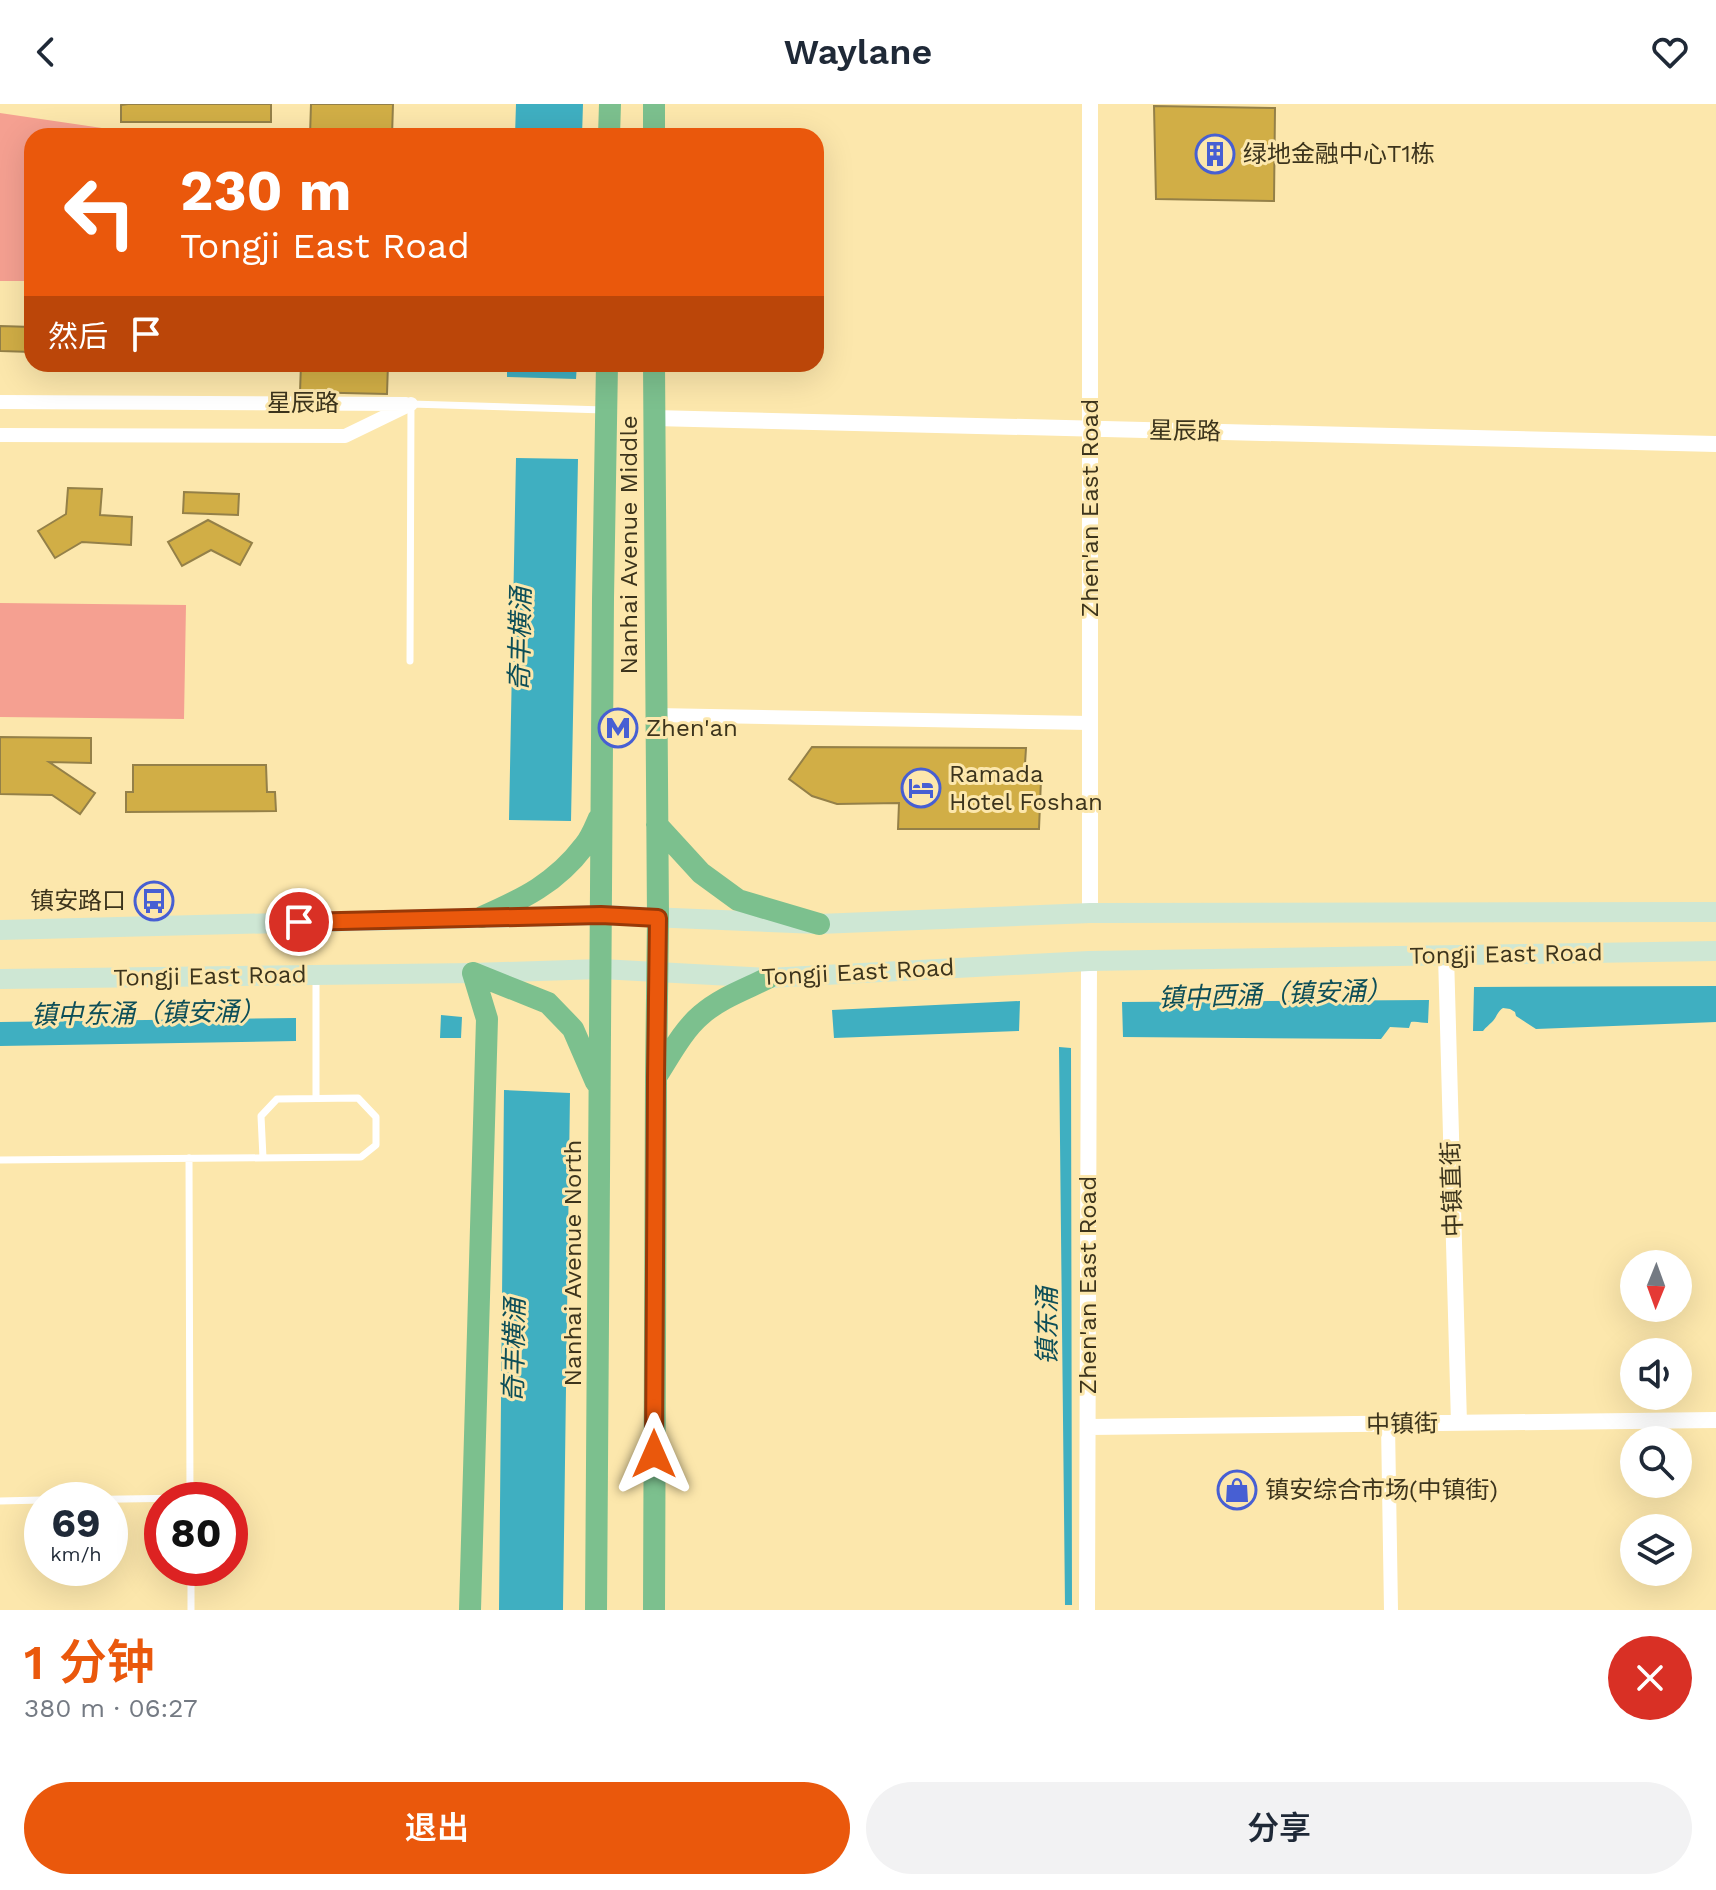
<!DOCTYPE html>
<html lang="zh">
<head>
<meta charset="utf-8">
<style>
	:root { --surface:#fff; --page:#f2f2f3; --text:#1f2937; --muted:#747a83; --accent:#ea580c }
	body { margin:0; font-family:"Work Sans","Noto Sans SC",sans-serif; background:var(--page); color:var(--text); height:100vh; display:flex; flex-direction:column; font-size:30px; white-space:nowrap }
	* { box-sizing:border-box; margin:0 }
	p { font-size:26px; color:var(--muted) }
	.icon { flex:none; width:44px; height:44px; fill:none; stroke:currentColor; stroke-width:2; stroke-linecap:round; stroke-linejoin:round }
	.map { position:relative; height:1506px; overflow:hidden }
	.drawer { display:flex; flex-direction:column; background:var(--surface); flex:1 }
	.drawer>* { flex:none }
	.banner { position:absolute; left:24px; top:24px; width:800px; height:244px; border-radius:24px; box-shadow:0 8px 32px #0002; background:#ea580c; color:#fff; overflow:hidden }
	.needle { width:52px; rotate:181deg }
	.tools { position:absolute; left:1620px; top:1146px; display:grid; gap:16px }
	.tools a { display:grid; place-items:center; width:72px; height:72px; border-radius:50%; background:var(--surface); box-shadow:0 8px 32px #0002; font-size:40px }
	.speed { position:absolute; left:24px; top:1378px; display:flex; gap:16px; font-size:40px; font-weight:700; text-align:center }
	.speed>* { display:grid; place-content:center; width:104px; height:104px; border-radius:50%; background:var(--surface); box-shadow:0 8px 32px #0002; line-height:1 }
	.speed small { font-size:20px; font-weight:400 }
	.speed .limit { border:12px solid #d22; background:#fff; color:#111 }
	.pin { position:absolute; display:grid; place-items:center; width:68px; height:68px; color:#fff; margin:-34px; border:4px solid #fff; border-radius:50%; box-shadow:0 2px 8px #0007 }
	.me { position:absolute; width:88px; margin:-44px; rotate:0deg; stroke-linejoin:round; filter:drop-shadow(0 0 6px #0008) }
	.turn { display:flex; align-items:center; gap:28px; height:168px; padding:0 24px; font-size:36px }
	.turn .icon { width:104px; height:104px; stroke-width:2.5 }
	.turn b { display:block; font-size:56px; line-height:68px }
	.then { display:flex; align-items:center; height:76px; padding:0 24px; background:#0003; gap:16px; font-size:30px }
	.round { display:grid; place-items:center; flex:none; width:84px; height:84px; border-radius:42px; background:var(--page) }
	.summary { display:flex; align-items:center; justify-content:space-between; height:136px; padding:0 24px }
	h1 { font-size:48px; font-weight:600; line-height:60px; color:var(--accent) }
	.action { display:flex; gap:16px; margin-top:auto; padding:16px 24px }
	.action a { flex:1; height:92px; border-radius:48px; background:var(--accent); color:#fff; font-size:32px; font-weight:600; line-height:92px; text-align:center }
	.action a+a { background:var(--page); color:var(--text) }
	header { display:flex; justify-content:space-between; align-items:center; height:104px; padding:0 24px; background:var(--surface); font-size:36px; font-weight:600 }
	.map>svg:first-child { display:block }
	.green { fill:#f5a091 }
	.water { fill:#3fafc1 }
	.building { fill:#d1ae46; stroke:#948048; stroke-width:2 }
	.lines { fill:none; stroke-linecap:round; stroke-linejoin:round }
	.service { stroke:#fff; stroke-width:7 }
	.minor { stroke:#fff; stroke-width:14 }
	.tertiary { stroke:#fff; stroke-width:16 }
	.secondary { stroke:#cee7d4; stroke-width:20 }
	.trunk { stroke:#7cc08e; stroke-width:22 }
	.route-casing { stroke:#983908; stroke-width:20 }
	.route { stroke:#ea580c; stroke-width:14 }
	.labels { text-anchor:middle; stroke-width:6; stroke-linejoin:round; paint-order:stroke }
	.poi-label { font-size:24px; fill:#3c341c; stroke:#fce7ac; text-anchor:start }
	.street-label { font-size:24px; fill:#3c341c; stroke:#fce7ac }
	.water-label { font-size:26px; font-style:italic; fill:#0d4e58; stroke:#fce7ac }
</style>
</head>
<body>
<header><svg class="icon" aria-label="back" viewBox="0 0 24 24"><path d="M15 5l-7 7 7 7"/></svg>Waylane<svg class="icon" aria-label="heart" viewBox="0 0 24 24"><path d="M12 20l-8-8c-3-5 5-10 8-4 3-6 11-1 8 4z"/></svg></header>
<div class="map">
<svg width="1716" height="1506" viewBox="0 0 1716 1506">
	<rect width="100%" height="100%" fill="#fce7ac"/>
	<!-- green -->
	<path class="green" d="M0 9 102 24 270 29V32H32V177H0Z
		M0 499 186 501 184 615 0 613Z"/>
	<!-- water -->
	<path class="water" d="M516 0H583L582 32H515Z
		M507 260H577L576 275 507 273Z
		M516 354 578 355 571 717 509 716Z
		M1716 882V918L1536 925 1516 912 1515 908 1510 905 1503 904C1497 908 1497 913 1492 918 1489 921 1486 923 1483 927H1473L1474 883Z
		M1429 896 1428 919C1422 919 1417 917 1411 918L1409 924 1390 923 1381 935 1123 933 1122 898Z
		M1020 897 1019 927 834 934 832 906Z
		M441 911 462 913 461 934H440Z
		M296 914V937L0 942V918Z
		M1059 943 1071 944 1072 1501H1065Z
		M504 986 570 989 563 1506H499Z"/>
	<!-- building -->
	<path class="building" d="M128 0H271V18H121V1Z
		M311 0H393L392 32H310Z
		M1154 2 1275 4 1274 97 1156 95Z
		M0 222 32 223V248L0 247Z
		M301 260H388L387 290 300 288Z
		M68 384 102 385 100 411 132 413 131 441 82 438 55 454 38 427 66 410Z
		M184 388 239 390 238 411 183 409Z
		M208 416 252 439 240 461 211 446 182 462 168 438Z
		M0 633 91 634V659L49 658 95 689 80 710 52 691 0 690Z
		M812 643 1026 644 1024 676 1041 675 1039 725H898L899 699 837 700 812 692 789 675Z
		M133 661H266L267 688H275L276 707 126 708V688H133Z"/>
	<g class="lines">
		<!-- service -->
		<path class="service" d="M410 557 411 300 604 306
			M316 873V994
			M189 1054 190 1396
			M0 1056 361 1053 376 1041V1013L358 994 277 995 261 1012 263 1054
			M57 1396 190 1394
			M0 1397 42 1396
			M191 1464V1506"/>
		<!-- minor -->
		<path class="minor" d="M0 298 406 300
			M0 331 345 332 411 300
			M656 611 1090 619
			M1388 1320 1391 1506"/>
		<!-- tertiary -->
		<path class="tertiary" d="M1090 0V809
			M654 314 1716 340
			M1446 851 1459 1319
			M1088 1323 1716 1316
			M1087 1506 1089 857"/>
		<!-- secondary -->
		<path class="secondary" d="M0 826 601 811 819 820 1090 809 1716 808
			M0 875 473 869 601 865 768 874 1089 857 1716 847"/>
		<!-- trunk -->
		<path class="trunk" d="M654 0V32
			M609 32 610 0
			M657 721 701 769 738 796 819 820
			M482 813C523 795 556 779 584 742 591 734 595 723 599 714
			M473 869 548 899 573 925 596 978
			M656 973C669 953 683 926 701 911 720 894 746 885 768 874
			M470 1506 487 915 473 869
			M596 1506 603 495 607 260
			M654 1506 656 974 658 814 654 260"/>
	</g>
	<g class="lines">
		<!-- route casing -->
		<g class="route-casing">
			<path id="route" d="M299 818 601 811 658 814 656 974 654 1350"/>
		</g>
		<!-- route -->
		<use href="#route" class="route"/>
	</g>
	<!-- icons -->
	<defs>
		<g id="building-ring" transform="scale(2)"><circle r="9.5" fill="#fce7ac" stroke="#475fd3" stroke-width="1.5"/><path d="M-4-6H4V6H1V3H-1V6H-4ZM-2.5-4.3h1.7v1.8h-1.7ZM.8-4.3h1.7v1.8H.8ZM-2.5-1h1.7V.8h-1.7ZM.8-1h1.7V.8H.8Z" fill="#475fd3"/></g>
		<g id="metro-ring" transform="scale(2)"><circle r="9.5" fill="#fce7ac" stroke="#475fd3" stroke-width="1.5"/><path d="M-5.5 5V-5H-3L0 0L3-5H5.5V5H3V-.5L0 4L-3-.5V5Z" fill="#475fd3"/></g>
		<g id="hotel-ring" transform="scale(2)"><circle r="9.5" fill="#fce7ac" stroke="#475fd3" stroke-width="1.5"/><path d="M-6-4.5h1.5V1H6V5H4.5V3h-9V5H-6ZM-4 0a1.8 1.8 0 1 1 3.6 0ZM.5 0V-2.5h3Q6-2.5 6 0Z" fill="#475fd3"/></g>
		<g id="bus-ring" transform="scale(2)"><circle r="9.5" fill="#fce7ac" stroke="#475fd3" stroke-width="1.5"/><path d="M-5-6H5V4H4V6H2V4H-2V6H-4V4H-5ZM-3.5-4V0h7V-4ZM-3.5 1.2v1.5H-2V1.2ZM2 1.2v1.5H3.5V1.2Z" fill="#475fd3"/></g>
		<g id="shop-ring" transform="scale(2)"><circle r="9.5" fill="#fce7ac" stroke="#475fd3" stroke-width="1.5"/><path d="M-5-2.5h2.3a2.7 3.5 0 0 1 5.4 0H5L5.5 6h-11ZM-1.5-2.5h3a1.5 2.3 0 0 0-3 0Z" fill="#475fd3"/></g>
	</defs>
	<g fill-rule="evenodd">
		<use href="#building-ring" x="1215" y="50"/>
		<use href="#metro-ring" x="618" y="624"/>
		<use href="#hotel-ring" x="921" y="684"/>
		<use href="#bus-ring" x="154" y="797"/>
		<use href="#shop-ring" x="1237" y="1386"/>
	</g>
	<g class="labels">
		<!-- poi labels -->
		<g class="poi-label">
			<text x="1243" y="58">绿地金融中心T1栋</text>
			<text x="646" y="632">Zhen'an</text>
			<text x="949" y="678">Ramada<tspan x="949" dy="28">Hotel Foshan</tspan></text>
			<text x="126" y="805" text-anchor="end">镇安路口</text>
			<text x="1265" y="1394">镇安综合市场(中镇街)</text>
		</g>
		<!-- street labels -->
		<g class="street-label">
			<text x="303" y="307">星辰路</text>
			<text transform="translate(1185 327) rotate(1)" y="8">星辰路</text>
			<text transform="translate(1090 404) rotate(-90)" y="8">Zhen'an East Road</text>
			<text transform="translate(629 441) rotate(-90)" y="8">Nanhai Avenue Middle</text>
			<text transform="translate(1506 850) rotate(-1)" y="8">Tongji East Road</text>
			<text transform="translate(858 868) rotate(-3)" y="8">Tongji East Road</text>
			<text transform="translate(210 872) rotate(-1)" y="8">Tongji East Road</text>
			<text transform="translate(1452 1085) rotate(-92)" y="8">中镇直街</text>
			<text transform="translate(573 1159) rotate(-90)" y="8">Nanhai Avenue North</text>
			<text transform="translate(1088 1181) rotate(-90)" y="8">Zhen'an East Road</text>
			<text transform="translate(1402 1320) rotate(-1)" y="8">中镇街</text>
		</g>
		<!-- water labels -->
		<g class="water-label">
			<text transform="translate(520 535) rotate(-89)" y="9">奇丰横涌</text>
			<text transform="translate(1275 890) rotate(-2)" y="9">镇中西涌（镇安涌）</text>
			<text transform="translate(148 909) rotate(-1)" y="9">镇中东涌（镇安涌）</text>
			<text transform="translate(1047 1222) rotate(-90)" y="9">镇东涌</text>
			<text transform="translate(514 1246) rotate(-89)" y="9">奇丰横涌</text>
		</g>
	</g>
</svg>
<div class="tools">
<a><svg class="needle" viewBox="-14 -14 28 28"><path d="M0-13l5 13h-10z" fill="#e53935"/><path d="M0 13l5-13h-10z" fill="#747a83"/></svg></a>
<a><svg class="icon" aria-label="sound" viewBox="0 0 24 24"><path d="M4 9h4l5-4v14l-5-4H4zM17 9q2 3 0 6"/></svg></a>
<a><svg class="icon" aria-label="search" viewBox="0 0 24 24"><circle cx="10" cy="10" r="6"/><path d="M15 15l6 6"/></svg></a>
<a><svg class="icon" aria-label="layers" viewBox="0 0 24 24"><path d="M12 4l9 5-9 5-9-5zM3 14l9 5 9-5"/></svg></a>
</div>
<div class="speed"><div>69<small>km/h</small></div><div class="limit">80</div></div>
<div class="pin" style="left:299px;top:818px;background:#d93025"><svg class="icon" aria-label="arrive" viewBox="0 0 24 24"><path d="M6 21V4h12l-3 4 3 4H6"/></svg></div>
<svg class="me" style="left:654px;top:1350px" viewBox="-20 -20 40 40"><path d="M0-17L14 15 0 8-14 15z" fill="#ea580c" stroke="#fff" stroke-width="4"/></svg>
<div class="banner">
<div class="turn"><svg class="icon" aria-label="left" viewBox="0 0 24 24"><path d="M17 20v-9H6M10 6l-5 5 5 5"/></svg><div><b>230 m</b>Tongji East Road</div></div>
<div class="then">然后<svg class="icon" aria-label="arrive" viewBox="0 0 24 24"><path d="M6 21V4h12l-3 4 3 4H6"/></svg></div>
</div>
</div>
<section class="drawer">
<div class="summary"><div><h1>1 分钟</h1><p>380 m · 06:27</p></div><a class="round" style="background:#d93025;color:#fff"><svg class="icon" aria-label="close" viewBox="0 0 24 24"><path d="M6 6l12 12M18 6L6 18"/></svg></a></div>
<div class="action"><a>退出</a><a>分享</a></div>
</section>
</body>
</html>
